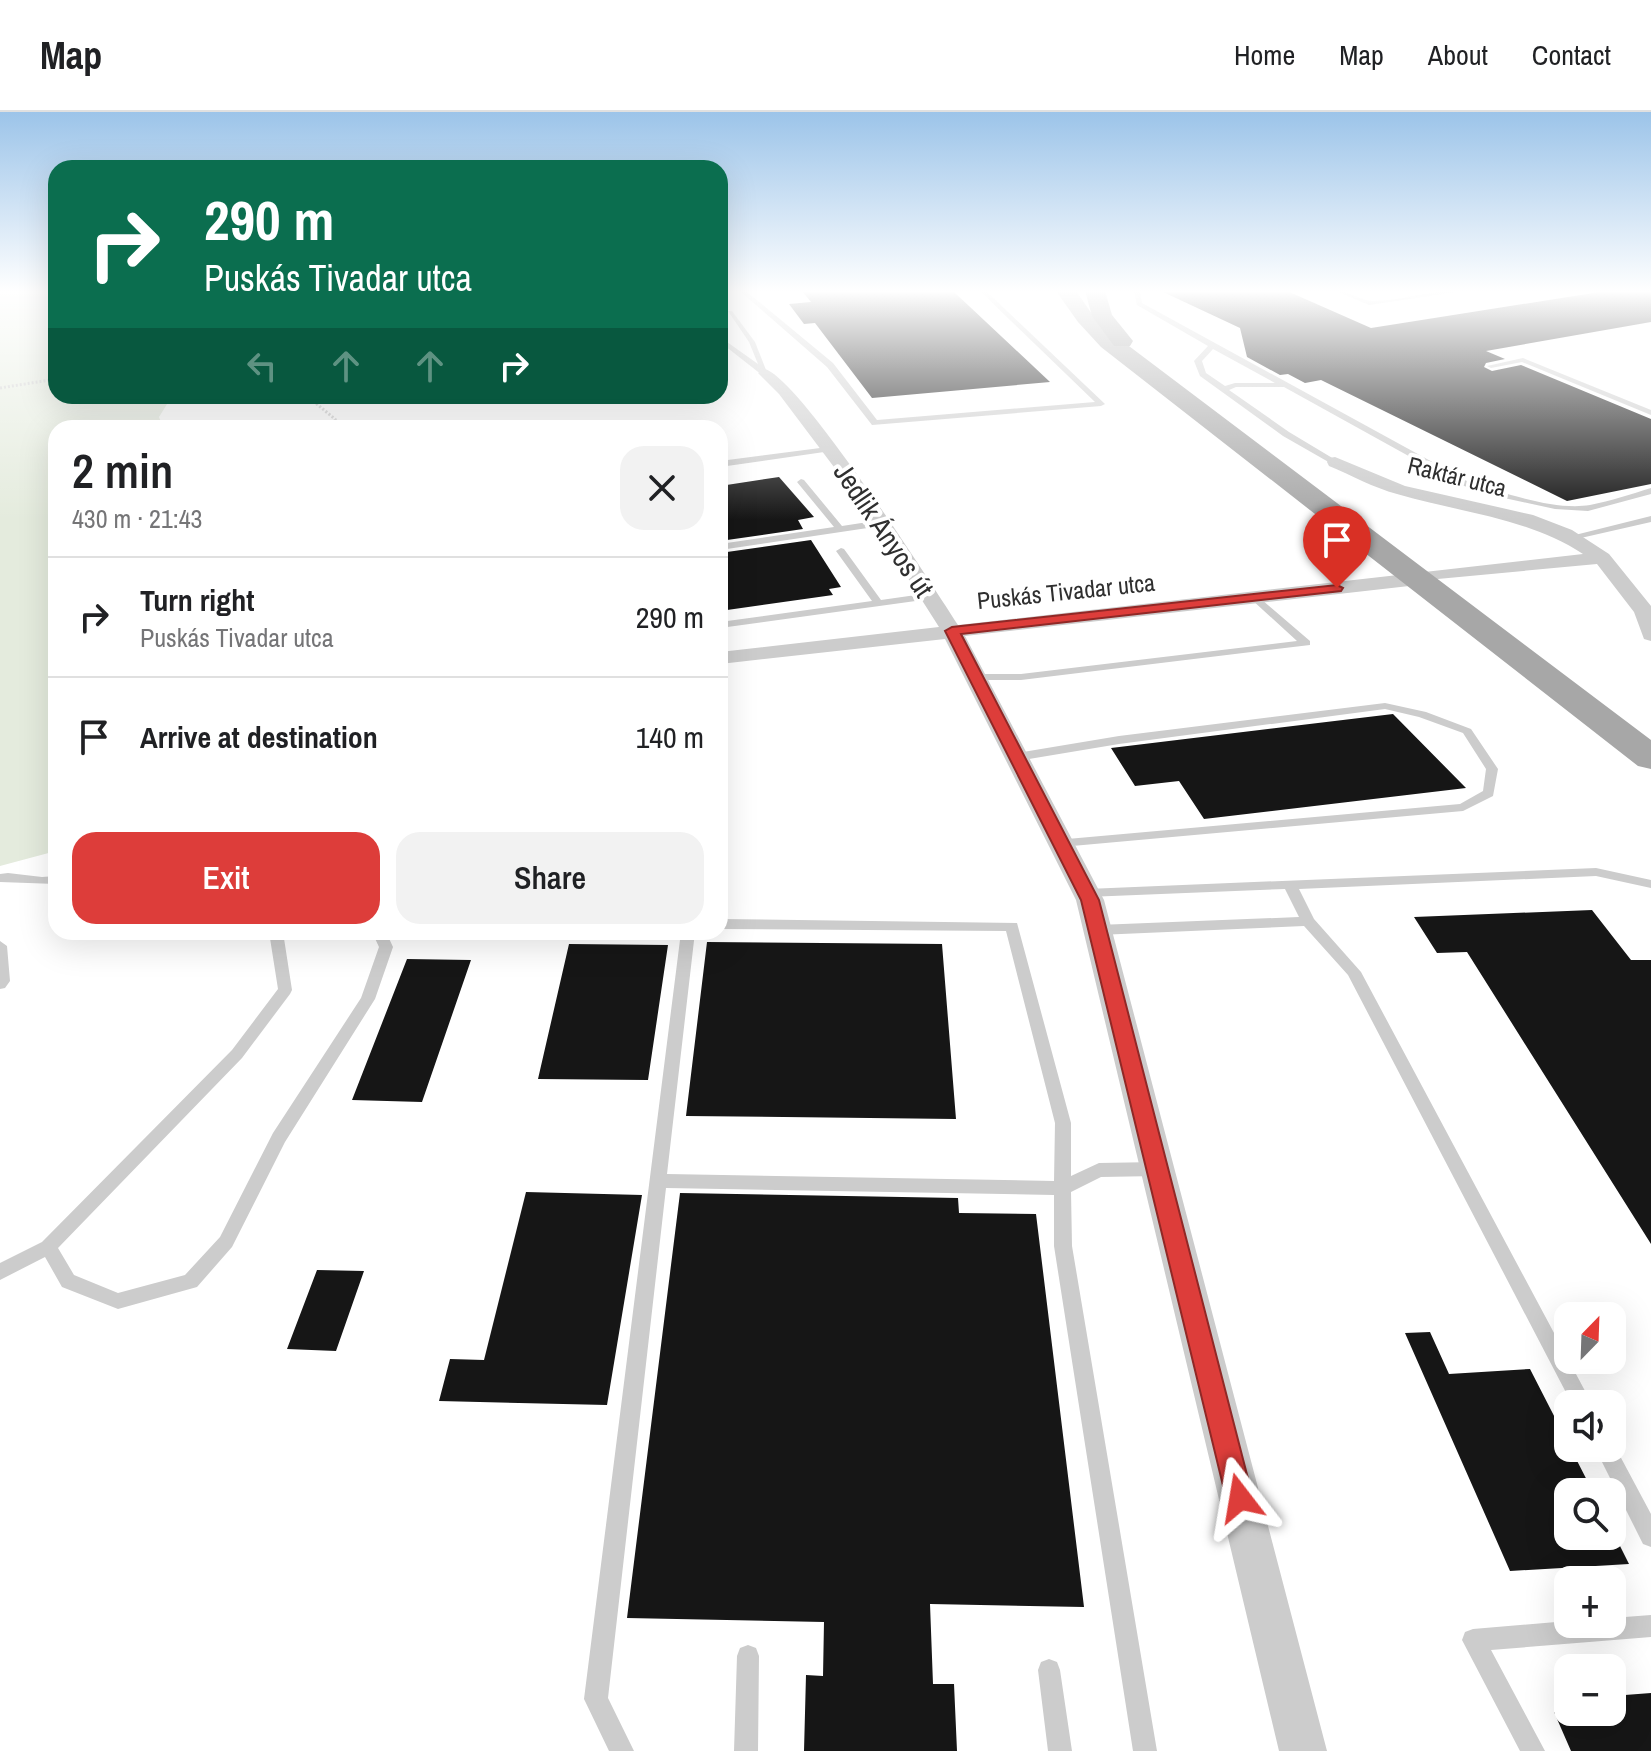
<!DOCTYPE html>
<html lang="en">
<head>
<meta charset="utf-8">
<style>
	:root { --surface:#fff; --page:#f2f2f2; --text:#202124; --muted:#757577; --line:#e0e0e0; --accent:#dd3d3a }
	body { margin:0; font-family:"Archivo Narrow",sans-serif; background:var(--page); color:var(--text); height:100vh; display:flex; flex-direction:column; font-size:30px; white-space:nowrap }
	* { box-sizing:border-box; margin:0 }
	p { font-size:26px; color:var(--muted) }
	.icon { flex:none; width:44px; height:44px; fill:none; stroke:currentColor; stroke-width:2; stroke-linecap:round; stroke-linejoin:round }
	.map { position:relative; flex:1; overflow:hidden }
	.drawer { position:absolute; left:48px; top:308px; width:680px; height:520px; display:flex; flex-direction:column; background:var(--surface); border-radius:24px; box-shadow:0 8px 32px #0002 }
	.drawer>* { flex:none }
	.hud { position:absolute; left:48px; top:48px; width:680px; height:244px; border-radius:24px; box-shadow:0 8px 32px #0002; background:#0b6e4f; color:#fff; overflow:hidden }
	.needle { width:52px; rotate:23deg }
	.fabs { position:absolute; left:1554px; top:1190px; display:grid; gap:16px }
	.fabs a { display:grid; place-items:center; width:72px; height:72px; border-radius:16px; background:var(--surface); box-shadow:0 8px 32px #0002; font-size:40px }
	.pin { position:absolute; display:grid; place-items:center; width:68px; height:68px; color:#fff; margin:-82px -34px; border-radius:50% 50% 50% 0; rotate:-45deg; box-shadow:0 0 8px #0007 }
	.pin .icon { rotate:45deg }
	.me { position:absolute; width:88px; margin:-44px; rotate:346deg; stroke-linejoin:round; filter:drop-shadow(0 0 6px #0008) }
	.turn { display:flex; align-items:center; gap:28px; height:168px; padding:0 24px; font-size:36px }
	.turn .icon { width:104px; height:104px; stroke-width:2.5 }
	.turn b { display:block; font-size:56px; line-height:68px }
	.lanes { display:flex; align-items:center; height:76px; padding:0 24px; background:#0003; justify-content:center; gap:40px; direction:ltr }
	.lanes .off { opacity:.35 }
	.round { display:grid; place-items:center; flex:none; width:84px; height:84px; border-radius:24px; background:var(--page) }
	.summary { display:flex; align-items:center; justify-content:space-between; height:136px; padding:0 24px }
	h1 { font-size:48px; font-weight:600; line-height:60px }
	.action { display:flex; gap:16px; margin-top:auto; padding:16px 24px }
	.action a { flex:1; height:92px; border-radius:24px; background:var(--accent); color:#fff; font-size:32px; font-weight:600; line-height:92px; text-align:center }
	.action a+a { background:var(--page); color:var(--text) }
	ul { padding:0; list-style:none }
	li { display:flex; align-items:center; gap:24px; height:120px; padding:0 24px; border-top:2px solid var(--line) }
	li div { flex:1 }
	li b { display:block; font-size:30px }
	li em { font-style:normal }
	header { display:flex; align-items:center; gap:48px; box-sizing:border-box; height:112px; padding:0 40px; background:var(--surface); border-bottom:2px solid var(--line) }
	header strong { font-size:38px }
	nav { display:flex; gap:44px; margin-inline-start:auto; font-size:28px }
	.map>svg:first-child { display:block }
	.green { fill:#e4ebdd }
	.building { fill:#161616 }
	.lines { fill:none; stroke-linecap:round; stroke-linejoin:round }
	.path { stroke:#ccc; stroke-width:3; stroke-dasharray:2 2; stroke-linecap:butt }
	.lane { fill:#ccc; fill-rule:evenodd }
	.street { fill:#ccc; fill-rule:evenodd }
	.primary { fill:#a7a7a7; fill-rule:evenodd }
	.highway { fill:#969696; fill-rule:evenodd }
	.route { fill:#dd3d3a; stroke:#902826; stroke-width:2 }
	.labels { text-anchor:middle; stroke-width:8; stroke-linejoin:round; paint-order:stroke }
	.far-street-label { font-size:24px; fill:#2f2f2f; stroke:#fff }
	.street-label { font-size:28px; fill:#2f2f2f; stroke:#fff }
</style>
</head>
<body>
<header>
<strong>Map</strong>
<nav><a>Home</a><a>Map</a><a>About</a><a>Contact</a></nav>
</header>
<div class="map">
<svg width="1651" height="1639" viewBox="0 0 1651 1639">
	<rect width="100%" height="100%" fill="#fff"/>
	<!-- green -->
	<path class="green" d="M0 179H56V284H172L159 305 163 316H56V739L0 754Z"/>
	<!-- building -->
	<path class="building" d="M802 179H953L1050 270 872 286 815 211 804 212 789 192 811 190Z
		M1161 179H1287L1371 216 1606 179H1651V210L1486 239 1505 247 1486 251 1484 255 1492 259 1521 253 1651 307V372L1567 389 1321 268 1305 271 1288 262 1280 263 1247 245 1240 216Z
		M779 365 814 405 798 408 803 417 720 429V374Z
		M811 428 841 475 829 477 833 483 720 499V441Z
		M1393 602 1466 676 1204 707 1179 669 1135 674 1111 636Z
		M1592 798 1631 848H1651V1132L1467 840 1437 841 1414 805Z
		M707 830 942 832 956 1007 686 1004Z
		M569 832 668 833 648 968 538 967Z
		M407 847 471 848 422 990 352 988Z
		M526 1080 642 1083 607 1293 439 1289 450 1247 484 1248Z
		M680 1081 958 1086 959 1101 1036 1102 1084 1495 930 1492 933 1572H954L957 1639H804L806 1563 823 1564 824 1510 627 1506Z
		M317 1158 364 1159 336 1239 287 1237Z
		M1430 1220 1449 1262 1530 1257 1593 1380H1568V1424H1615L1629 1452 1510 1459 1405 1221Z
		M1651 1581V1639H1571L1554 1600H1612V1584Z"/>
	<g class="lines">
		<!-- path -->
		<path class="path" d="M0 276 56 267
			M307 284 335 307 338 316"/>
		<!-- lane -->
		<path class="lane" d="M740 179H746L833 251 877 308 1095 290 980 179H986L1105 292 1101 294 872 313 827 255Z
			M1134 179H1140L1142 191 1467 369C1501 380 1554 399 1590 393 1611 389 1631 382 1651 376V382L1588 399 1555 397 1495 384 1461 373 1284 275H1236L1229 278 1289 320 1339 350 1332 352 1283 324 1200 264 1194 249 1208 234 1137 193ZM1213 237 1275 271H1235L1225 274 1206 261 1202 249Z
			M1336 179C1349 178 1360 189 1373 189 1403 189 1433 177 1463 179L1369 193Z
			M720 185 725 189V191H720Z
			M728 199H732L755 230 768 263H762L720 230V225L758 252 749 230Z
			M1523 246 1651 298V303L1522 250 1491 256 1487 254Z
			M828 335 832 337 831 339 720 355V349Z
			M801 367 804 368 842 414 881 408 886 411 881 414 720 438V432L834 415 797 370Z
			M1651 404V410L1572 428 1567 425Z
			M841 436 844 437 881 488 930 481 935 484 930 487 720 516V510L872 489 836 439Z
			M1255 482 1310 529V533L1021 568H976L971 565 976 562H1021L1297 529 1251 487V483Z
			M1385 591 1426 600 1471 617 1498 657 1493 684 1463 699 1061 735 1056 734 1055 731 1056 728 1460 692 1483 679 1486 657 1463 621 1419 605 1385 597 1119 632 1017 649 1011 645 1017 641 1119 624Z
			M1596 756 1651 768V776L1596 764 1299 777 1314 807 1361 860 1592 1292H1572L1348 863 1304 814 1098 823 1091 818 1098 813 1299 805 1285 777 1087 785 1080 781 1087 777Z
			M8 761 42 765 56 764V772L0 770V762Z
			M720 807 1017 811 1071 1011V1064L1099 1051 1157 1050 1163 1052 1165 1057 1163 1062 1157 1064 1101 1065 1071 1080 1072 1134 1157 1639H1133L1054 1134V1083L666 1076 608 1586 634 1639H609L584 1587 681 820H695L667 1062 1054 1069 1055 1011 1006 819 720 817Z
			M269 820H283L292 878 290 882 242 946 58 1136 74 1163 118 1181 185 1163 220 1125 273 1021 361 886 379 835 372 820H386L393 835 375 887 285 1030 232 1135 197 1175 118 1197 62 1175 45 1145 0 1168V1151L42 1130 232 938 278 877Z
			M0 829 7 834 10 869 5 876 0 877Z
			M1612 1329 1651 1402V1435L1643 1432 1595 1336H1612Z
			M1651 1503V1525L1491 1538 1545 1639H1520L1462 1528 1465 1520 1473 1517 1568 1509V1512H1612V1506Z
			M748 1533 756 1536 759 1544 758 1639H734L737 1544 740 1536Z
			M1049 1547 1057 1550 1060 1558 1072 1639H1048L1038 1558 1041 1550Z"/>
		<!-- street -->
		<path class="street" d="M765 257C802 269 930 470 958 513L1583 442C1526 405 1461 401 1397 382 1374 376 1351 363 1329 354L1327 350 1329 346 1335 345 1405 374 1533 403 1572 418 1609 442 1651 494V529L1644 527 1634 500 1597 452 1427 468 1418 473 965 524 1104 788 1327 1639H1279L1076 788 945 527 720 552V540L939 515 855 383 779 282 758 261Z"/>
		<!-- primary -->
		<path class="primary" d="M1056 179H1076L1092 202 1117 225 1651 628V657L1638 654 1101 235 1078 210Z"/>
		<!-- highway -->
		<path class="highway" d="M1085 179H1105L1112 203 1133 229 1130 234H1114L1092 204Z"/>
	</g>
	<!-- sky -->
	<linearGradient id="sky" x2="0" y2="1"><stop stop-color="#9cc4e9"/><stop offset="0.44" stop-color="#fff"/><stop offset="1" stop-color="#fff" stop-opacity="0"/></linearGradient>
	<rect width="1651" height="408" fill="url(#sky)"/>
	<!-- route -->
	<path class="route" d="M1337 473 1343 476 1341 479 961 522 1099 788 1253 1386 1249 1396 1240 1400 1230 1396 1226 1386 1081 788 945 519 952 515Z"/>
	<g class="labels">
		<!-- far-street labels -->
		<g class="far-street-label">
			<text transform="translate(1457 365) rotate(14)" y="8">Raktár utca</text>
			<text transform="translate(1066 480) rotate(-6)" y="8">Puskás Tivadar utca</text>
		</g>
		<!-- street labels -->
		<g class="street-label">
			<text transform="translate(884 418) rotate(56)" y="10">Jedlik Ányos út</text>
		</g>
	</g>
</svg>
<div class="fabs">
<a><svg class="needle" viewBox="-14 -14 28 28"><path d="M0-13l5 13h-10z" fill="#e53935"/><path d="M0 13l5-13h-10z" fill="#757577"/></svg></a>
<a><svg class="icon" aria-label="sound" viewBox="0 0 24 24"><path d="M4 9h4l5-4v14l-5-4H4zM17 9q2 3 0 6"/></svg></a>
<a><svg class="icon" aria-label="search" viewBox="0 0 24 24"><circle cx="10" cy="10" r="6"/><path d="M15 15l6 6"/></svg></a>
<a>+</a>
<a>−</a>
</div>
<div class="pin" style="left:1337px;top:476px;background:#d93025"><svg class="icon" aria-label="arrive" viewBox="0 0 24 24"><path d="M6 21V4h12l-3 4 3 4H6"/></svg></div>
<svg class="me" style="left:1240px;top:1386px" viewBox="-20 -20 40 40"><path d="M0-17L14 15 0 8-14 15z" fill="#dd3d3a" stroke="#fff" stroke-width="4"/></svg>
<div class="hud">
<div class="turn"><svg class="icon" aria-label="right" viewBox="0 0 24 24"><path d="M7 20v-9h11M14 6l5 5-5 5"/></svg><div><b>290 m</b>Puskás Tivadar utca</div></div>
<div class="lanes"><svg class="icon off" aria-label="left" viewBox="0 0 24 24"><path d="M17 20v-9H6M10 6l-5 5 5 5"/></svg><svg class="icon off" aria-label="ahead" viewBox="0 0 24 24"><path d="M12 20V5M6 11l6-6 6 6"/></svg><svg class="icon off" aria-label="ahead" viewBox="0 0 24 24"><path d="M12 20V5M6 11l6-6 6 6"/></svg><svg class="icon" aria-label="right" viewBox="0 0 24 24"><path d="M7 20v-9h11M14 6l5 5-5 5"/></svg></div>
</div>
<section class="drawer">
<div class="summary"><div><h1>2 min</h1><p>430 m · 21:43</p></div><a class="round"><svg class="icon" aria-label="close" viewBox="0 0 24 24"><path d="M6 6l12 12M18 6L6 18"/></svg></a></div>
<ul>
<li><svg class="icon" aria-label="right" viewBox="0 0 24 24"><path d="M7 20v-9h11M14 6l5 5-5 5"/></svg><div><b>Turn right</b><p>Puskás Tivadar utca</p></div><em>290 m</em></li>
<li><svg class="icon" aria-label="arrive" viewBox="0 0 24 24"><path d="M6 21V4h12l-3 4 3 4H6"/></svg><div><b>Arrive at destination</b></div><em>140 m</em></li>
</ul>
<div class="action"><a>Exit</a><a>Share</a></div>
</section>
</div>
</body>
</html>
